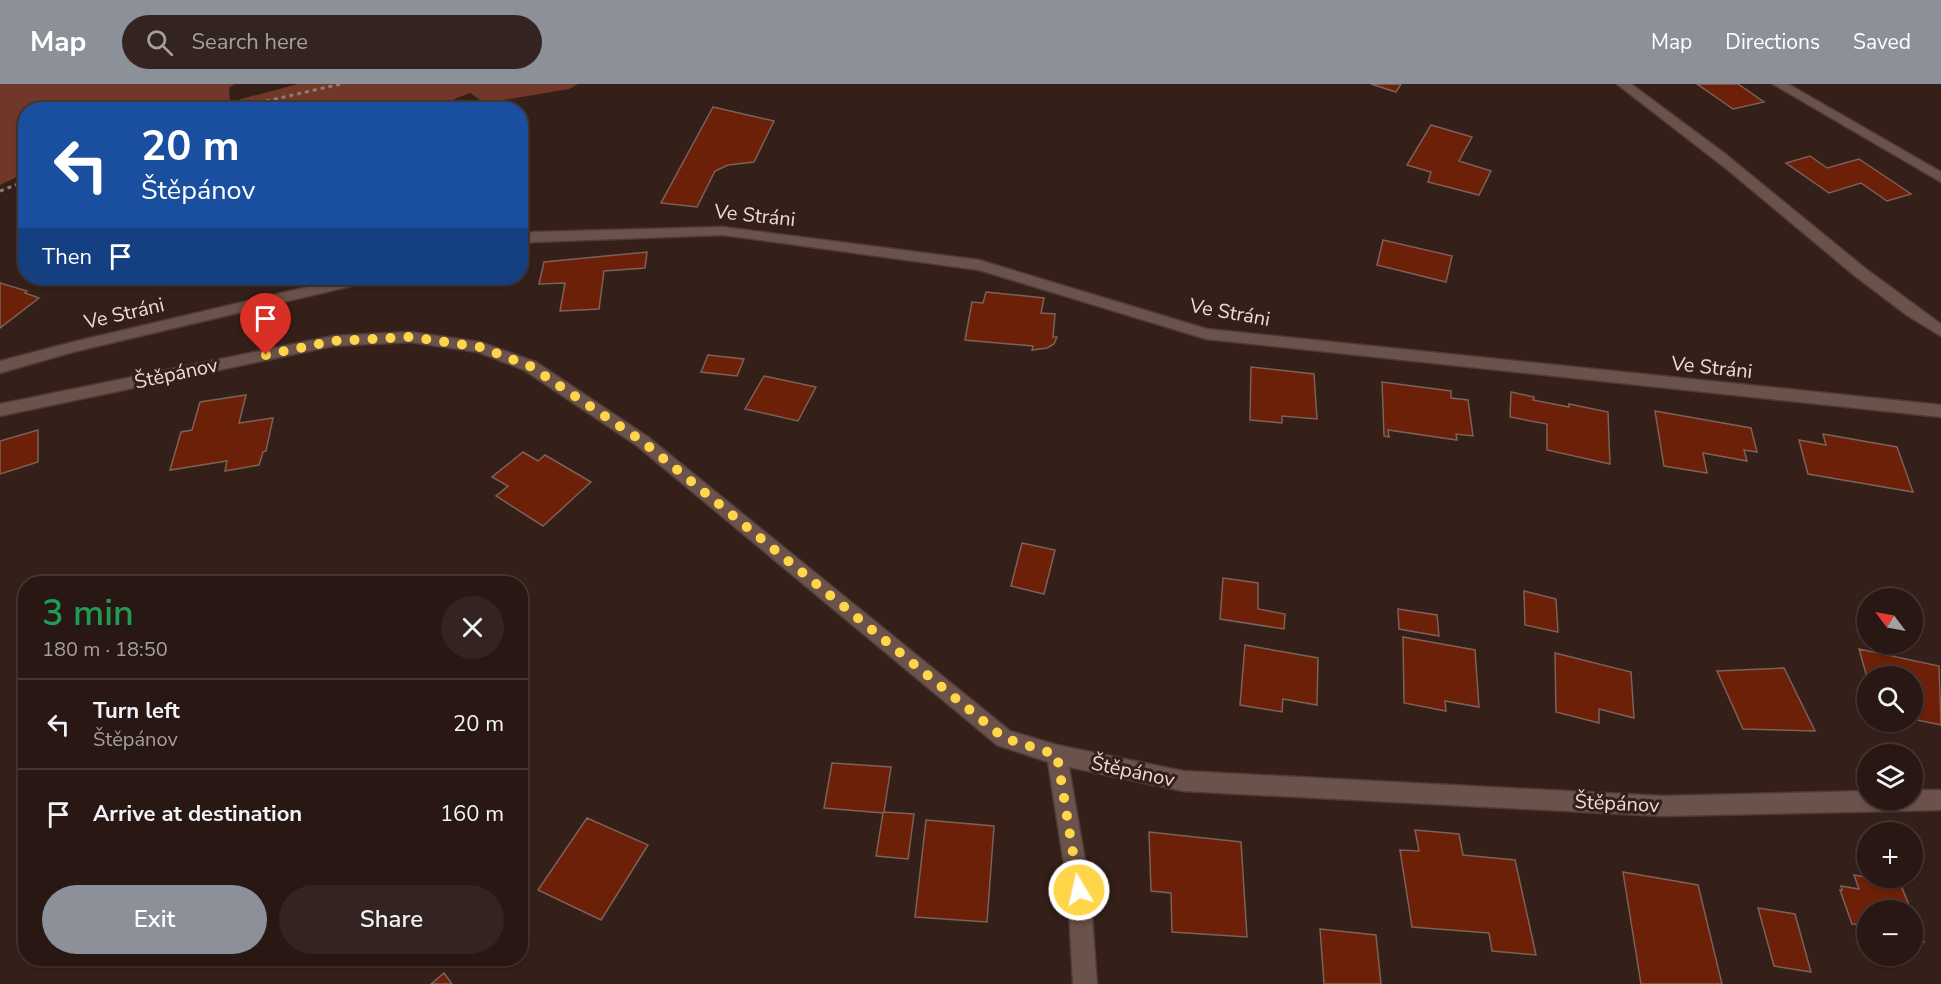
<!DOCTYPE html>
<html lang="en">
<head>
<meta charset="utf-8">
<style>
	:root { --surface:#281713; --page:#342421; --text:#f1f3f6; --muted:#a59fa0; --line:#443633; --accent:#8c9099 }
	body { margin:0; font-family:"Nunito Sans",sans-serif; background:var(--page); color:var(--text); height:100vh; display:flex; flex-direction:column; font-size:22px; white-space:nowrap }
	* { box-sizing:border-box; margin:0 }
	p { font-size:20px; color:var(--muted) }
	.icon { flex:none; width:33px; height:33px; fill:none; stroke:currentColor; stroke-width:2; stroke-linecap:round; stroke-linejoin:round }
	.map { position:relative; flex:1; overflow:hidden }
	.side { position:absolute; left:18px; top:492px; width:510px; height:390px; display:flex; flex-direction:column; background:var(--surface); border-radius:24px; box-shadow:0 2px 4px #0004,0 0 0 2px var(--line) }
	.side>* { flex:none }
	.banner { position:absolute; left:18px; top:18px; width:510px; height:183px; border-radius:24px; box-shadow:0 2px 4px #0004,0 0 0 2px var(--line); background:#1a4fa0; color:#fff; overflow:hidden }
	.needle { width:39px; rotate:302deg }
	.buttons { position:absolute; left:1857px; top:504px; display:grid; gap:12px }
	.buttons a { display:grid; place-items:center; width:66px; height:66px; border-radius:50%; background:var(--surface); box-shadow:0 2px 4px #0004,0 0 0 2px var(--line); font-size:30px }
	.pin { position:absolute; display:grid; place-items:center; width:51px; height:51px; color:#fff; margin:-62px -26px; border-radius:50% 50% 50% 0; rotate:-45deg; box-shadow:0 0 6px #0007 }
	.pin .icon { rotate:45deg }
	.me { position:absolute; width:66px; margin:-33px; rotate:351deg; stroke-linejoin:round; filter:drop-shadow(0 0 4px #0008) }
	.turn { display:flex; align-items:center; gap:21px; height:126px; padding:0 24px; font-size:27px }
	.turn .icon { width:78px; height:78px; stroke-width:2.5 }
	.turn b { display:block; font-size:42px; line-height:51px }
	.then { display:flex; align-items:center; height:57px; padding:0 24px; background:#0003; gap:12px; font-size:22px }
	.round { display:grid; place-items:center; flex:none; width:63px; height:63px; border-radius:32px; background:var(--page) }
	.headline { display:flex; align-items:center; justify-content:space-between; height:102px; padding:0 24px }
	h1 { font-size:36px; font-weight:600; line-height:45px; color:#1e9e55 }
	.primary-button { display:flex; gap:12px; margin-top:auto; padding:12px 24px }
	.primary-button a { flex:1; height:69px; border-radius:36px; background:var(--accent); color:#fff; font-size:24px; font-weight:600; line-height:69px; text-align:center }
	.primary-button a+a { background:var(--page); color:var(--text) }
	ul { padding:0; list-style:none }
	li { display:flex; align-items:center; gap:18px; height:90px; padding:0 24px; border-top:2px solid var(--line) }
	li div { flex:1 }
	li b { display:block; font-size:22px }
	li em { font-style:normal }
	header { display:flex; align-items:center; gap:36px; box-sizing:border-box; height:84px; padding:0 30px; background:var(--accent); color:#fff }
	header strong { font-size:28px }
	nav { display:flex; gap:33px; margin-inline-start:auto; font-size:21px }
	.search { width:420px; height:54px; background:var(--page); display:flex; align-items:center; gap:15px; box-sizing:border-box; padding:0 21px; border-radius:33px; color:var(--muted); font-size:22px }
	.map>svg:first-child { display:block }
	.green { fill:#6f3828 }
	.building { fill:#6b2007; stroke:#7c6159; stroke-width:1.5 }
	.lines { fill:none; stroke-linecap:round; stroke-linejoin:round }
	.minor-casing { stroke:#4e3b37; stroke-width:3 }
	.path { stroke:#8e7c76; stroke-width:3; stroke-dasharray:4 4; stroke-linecap:butt }
	.minor { fill:#6b524a; fill-rule:evenodd }
	.route { stroke:#ffd54a; stroke-width:10; stroke-dasharray:0 18 }
	.labels { text-anchor:middle; stroke-width:6; stroke-linejoin:round; paint-order:stroke }
	.street-label { font-size:20px; fill:#ebdcd7; stroke:#351f19 }
</style>
</head>
<body>
<header>
<strong>Map</strong>
<div class="search"><svg class="icon" aria-label="search" viewBox="0 0 24 24"><circle cx="10" cy="10" r="6"/><path d="M15 15l6 6"/></svg>Search here</div>
<nav><a>Map</a><a>Directions</a><a>Saved</a></nav>
</header>
<div class="map">
<svg width="1941" height="900" viewBox="0 0 1941 900">
	<rect width="100%" height="100%" fill="#351f19"/>
	<!-- green -->
	<path class="green" d="M0 0H235L229 4 230 18 298 0H578L569 5 485 19 470 9 442 20 409 25 26 26 25 89 0 101Z"/>
	<!-- building -->
	<path class="building" d="M1371 0H1401L1396 8Z
		M1697 0H1738L1764 18 1733 25Z
		M713 23 774 37 754 78 728 81 715 87 697 123 661 119Z
		M1431 41 1472 53 1459 77 1491 87 1479 111 1428 98 1431 88 1407 81Z
		M1810 72 1827 84 1859 75 1911 110 1887 117 1861 99 1829 109 1786 79Z
		M520 74H525L527 99 520 100Z
		M1383 156 1452 172 1446 198 1377 181Z
		M647 168 645 184 604 187 599 225 560 227 565 199 539 200 544 178Z
		M0 199 27 207 25 209 39 214 0 244Z
		M986 208 1044 214 1041 229 1055 230 1053 253H1057L1054 260 1047 264 1032 266 1033 262 965 256 972 218 983 219Z
		M708 271 744 275 737 292 701 288Z
		M1251 283 1314 290 1317 335 1282 332V339L1250 336Z
		M764 292 816 303 798 337 745 325Z
		M1382 298 1451 307V314L1468 316 1473 352 1456 350 1457 356 1388 346 1389 353 1384 352Z
		M1511 308 1534 313 1533 316 1569 323V320L1608 328 1610 380 1547 366V340L1510 333Z
		M246 311 239 339 273 334 266 367 263 368 259 381 225 387 227 377 170 386 181 348 192 346 200 318Z
		M1655 327 1751 344 1757 368 1744 366 1747 377 1703 369 1707 389 1664 382Z
		M38 346V378L0 390V357Z
		M1823 350 1897 363 1913 408 1808 390 1799 356 1826 361Z
		M523 368 538 377 545 371 591 398 543 442 496 412 508 402 492 393Z
		M1022 459 1055 466 1044 510 1011 502Z
		M1223 494 1258 499V525L1285 530 1284 545 1220 535Z
		M1524 507 1556 515 1558 548 1525 541Z
		M1398 525 1437 531 1439 552 1399 545Z
		M1403 553 1475 566 1479 623 1445 617 1446 627 1404 619Z
		M1245 561 1318 574 1317 621 1283 615 1282 628 1240 621Z
		M1859 565 1939 582 1941 641 1912 635V592H1868V597Z
		M1555 569 1631 588 1634 634 1599 625V639L1556 628Z
		M1784 584 1815 647 1743 645 1717 587Z
		M832 679 891 683 884 728 914 730 908 775 876 772 883 729 824 724Z
		M587 734 648 761 601 836 538 806Z
		M926 736 994 742 987 838 915 833Z
		M1415 746 1459 750 1463 771 1515 776 1536 871 1492 867 1489 849 1412 843 1400 766 1419 767Z
		M1149 748 1241 758 1247 853 1172 848 1171 809 1151 807Z
		M1623 788 1698 801 1722 900H1641Z
		M1854 791 1900 799 1911 826H1868V841L1852 840 1840 806H1842L1841 802 1859 805Z
		M1758 824 1795 830 1811 888 1774 882Z
		M1912 829 1924 858 1912 856Z
		M1320 845 1376 851 1381 900H1324Z
		M444 889 452 900H431Z"/>
	<g class="lines">
		<!-- minor casing -->
		<g class="minor-casing">
			<path id="minor" d="M1617 0H1631L1724 69 1866 185 1941 240V252L1908 232 1855 192 1728 86Z
				M1773 0H1788L1941 88V98Z
				M723 143 979 176 1207 245 1941 321V333L1206 255 979 186 723 151 534 158 520 160V151L534 148Z
				M346 194H371L364 199 73 268 0 289V277L73 258Z
				M410 248 480 258 536 278 648 353 1010 647 1057 661 1183 687 1662 712 1868 707V716H1912V706H1941V726L1662 732 1183 707 1069 683 1090 806 1097 900H1073L1068 806 1048 678 997 661 636 361 524 286 478 268 410 258 333 262 0 332V320L333 252Z"/>
		</g>
		<!-- path -->
		<path class="path" d="M227 26 341 0
			M0 107 26 97"/>
		<!-- minor -->
		<use href="#minor" class="minor"/>
	</g>
	<g class="lines">
		<!-- route -->
		<path class="route" d="M266 271 333 257 410 253 480 263 530 282 642 357 1004 654 1057 671 1079 806"/>
	</g>
	<g class="labels">
		<!-- street labels -->
		<g class="street-label">
			<text transform="translate(755 131) rotate(6)" y="7">Ve Stráni</text>
			<text transform="translate(1230 228) rotate(10)" y="7">Ve Stráni</text>
			<text transform="translate(124 229) rotate(-13)" y="7">Ve Stráni</text>
			<text transform="translate(1712 283) rotate(6)" y="7">Ve Stráni</text>
			<text transform="translate(176 289) rotate(-12)" y="7">Štěpánov</text>
			<text transform="translate(1133 687) rotate(12)" y="7">Štěpánov</text>
			<text transform="translate(1617 719) rotate(3)" y="7">Štěpánov</text>
		</g>
	</g>
</svg>
<div class="buttons">
<a><svg class="needle" viewBox="-14 -14 28 28"><path d="M0-13l5 13h-10z" fill="#e53935"/><path d="M0 13l5-13h-10z" fill="#a59fa0"/></svg></a>
<a><svg class="icon" aria-label="search" viewBox="0 0 24 24"><circle cx="10" cy="10" r="6"/><path d="M15 15l6 6"/></svg></a>
<a><svg class="icon" aria-label="layers" viewBox="0 0 24 24"><path d="M12 4l9 5-9 5-9-5zM3 14l9 5 9-5"/></svg></a>
<a>+</a>
<a>−</a>
</div>
<div class="pin" style="left:266px;top:271px;background:#d93025"><svg class="icon" aria-label="arrive" viewBox="0 0 24 24"><path d="M6 21V4h12l-3 4 3 4H6"/></svg></div>
<svg class="me" style="left:1079px;top:806px" viewBox="-20 -20 40 40"><circle r="17" fill="#ffd54a" stroke="#fff" stroke-width="3"/><path d="M0-11L8 9 0 5-8 9z" fill="#fff"/></svg>
<div class="banner">
<div class="turn"><svg class="icon" aria-label="left" viewBox="0 0 24 24"><path d="M17 20v-9H6M10 6l-5 5 5 5"/></svg><div><b>20 m</b>Štěpánov</div></div>
<div class="then">Then<svg class="icon" aria-label="arrive" viewBox="0 0 24 24"><path d="M6 21V4h12l-3 4 3 4H6"/></svg></div>
</div>
<section class="side">
<div class="headline"><div><h1>3 min</h1><p>180 m · 18:50</p></div><a class="round"><svg class="icon" aria-label="close" viewBox="0 0 24 24"><path d="M6 6l12 12M18 6L6 18"/></svg></a></div>
<ul>
<li><svg class="icon" aria-label="left" viewBox="0 0 24 24"><path d="M17 20v-9H6M10 6l-5 5 5 5"/></svg><div><b>Turn left</b><p>Štěpánov</p></div><em>20 m</em></li>
<li><svg class="icon" aria-label="arrive" viewBox="0 0 24 24"><path d="M6 21V4h12l-3 4 3 4H6"/></svg><div><b>Arrive at destination</b></div><em>160 m</em></li>
</ul>
<div class="primary-button"><a>Exit</a><a>Share</a></div>
</section>
</div>
</body>
</html>
